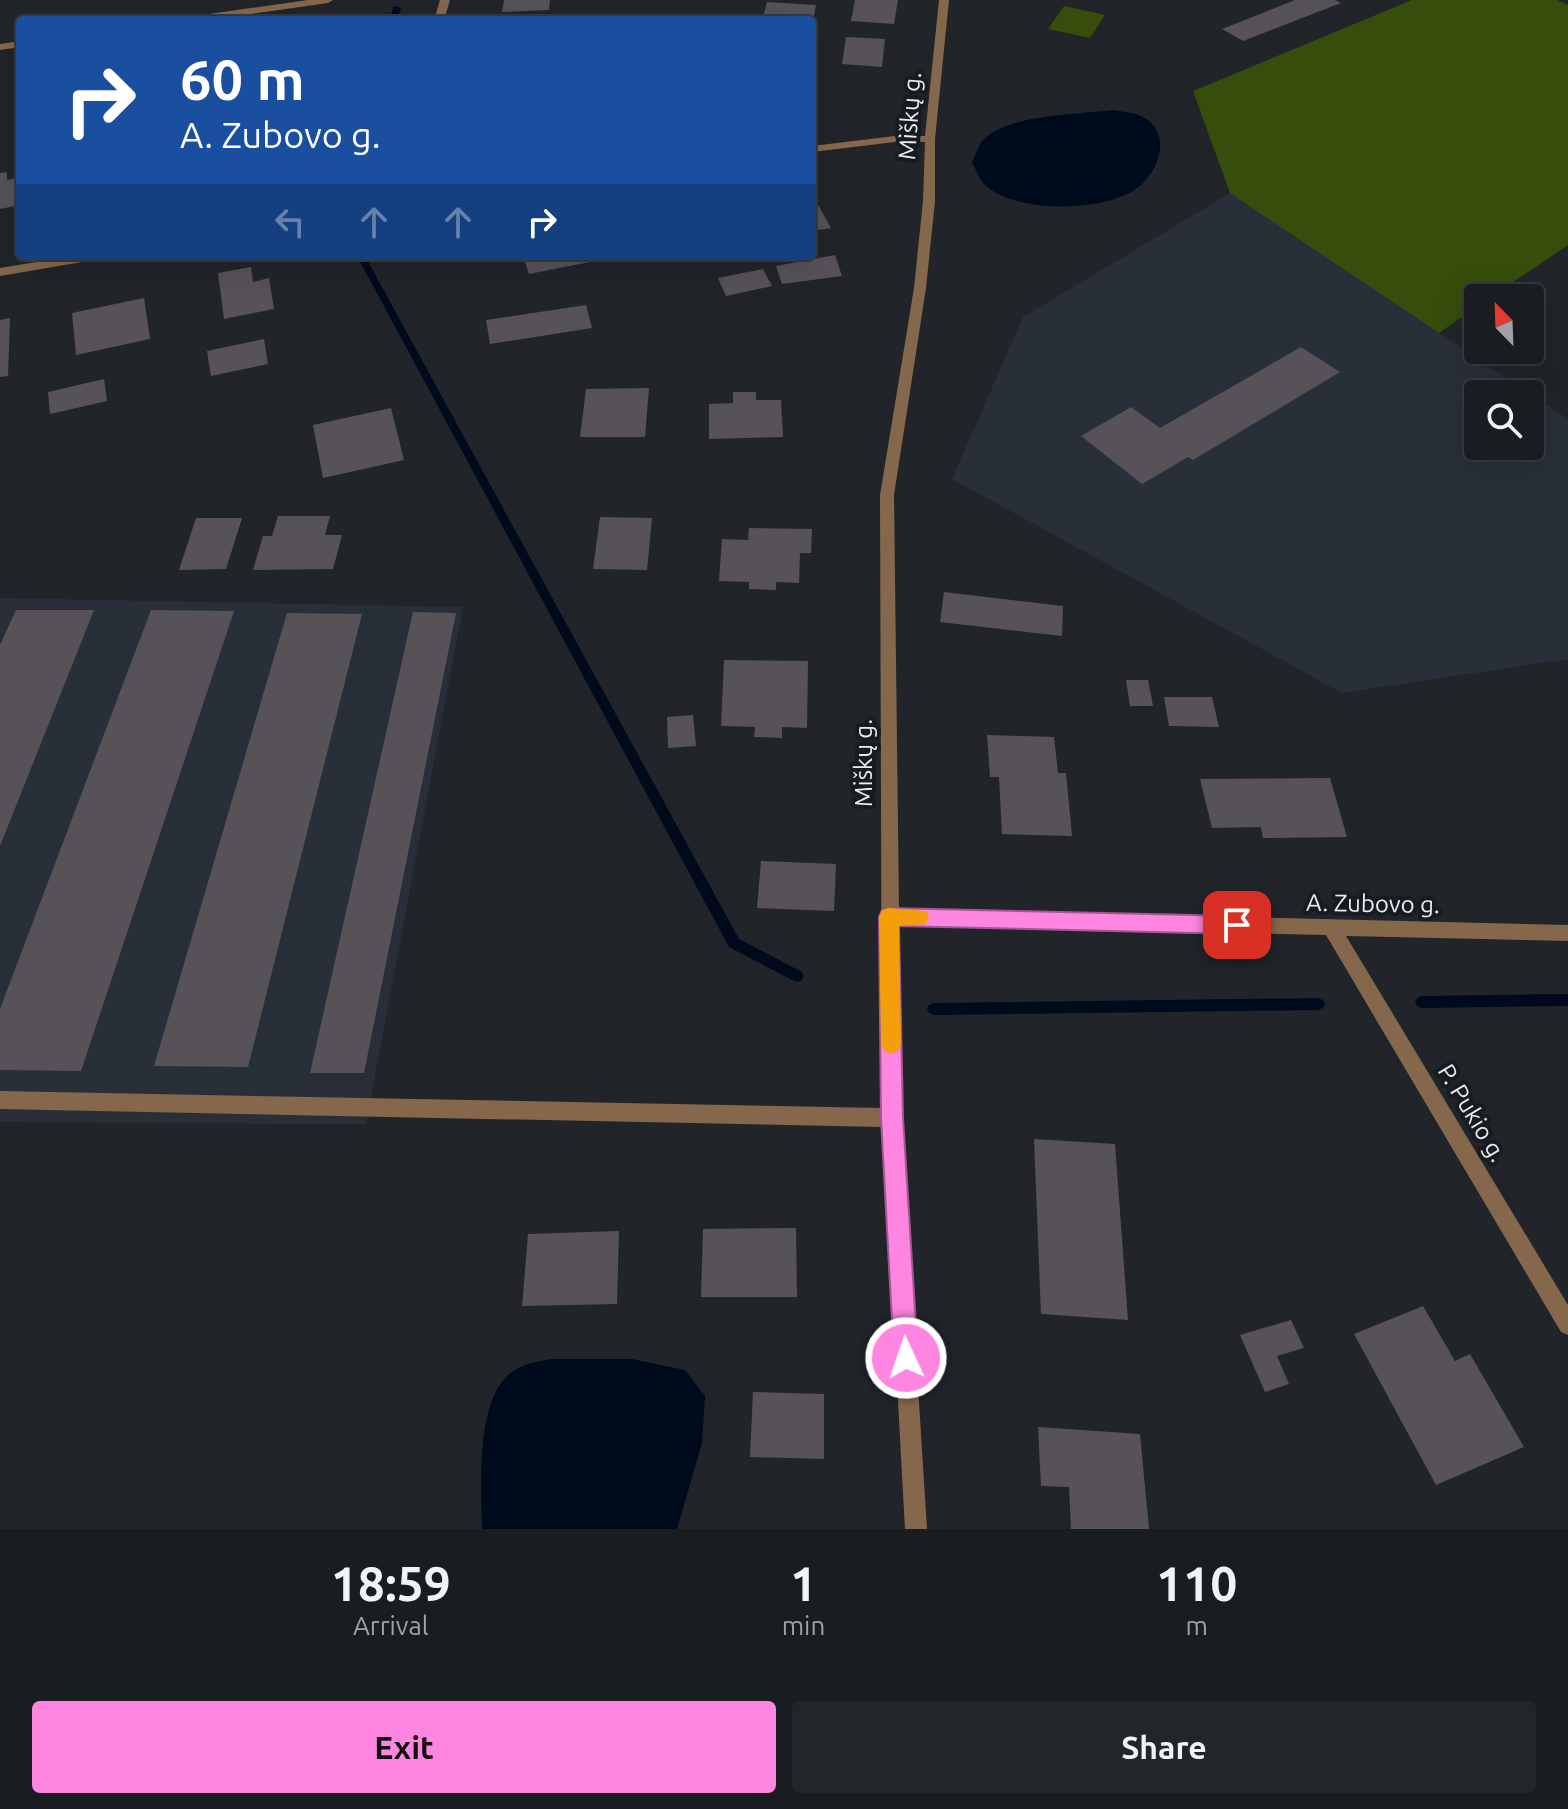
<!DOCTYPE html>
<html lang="en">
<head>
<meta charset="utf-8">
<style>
	:root { --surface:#191c20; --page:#222529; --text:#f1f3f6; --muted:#9fa1a5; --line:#373a3e; --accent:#fe86e1 }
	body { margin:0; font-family:Ubuntu,sans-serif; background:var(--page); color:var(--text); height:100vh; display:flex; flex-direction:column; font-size:30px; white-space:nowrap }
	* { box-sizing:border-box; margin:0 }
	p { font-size:26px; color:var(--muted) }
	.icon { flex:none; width:44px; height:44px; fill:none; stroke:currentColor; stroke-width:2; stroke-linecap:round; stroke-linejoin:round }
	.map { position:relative; height:1529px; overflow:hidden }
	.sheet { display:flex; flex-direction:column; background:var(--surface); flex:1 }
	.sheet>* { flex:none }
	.banner { position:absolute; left:16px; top:16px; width:800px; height:244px; border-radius:8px; box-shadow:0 8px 32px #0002,0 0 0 2px var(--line); background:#1a4fa0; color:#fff; overflow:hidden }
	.needle { width:52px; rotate:337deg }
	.buttons { position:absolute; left:1464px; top:284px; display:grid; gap:16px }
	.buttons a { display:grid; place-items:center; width:80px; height:80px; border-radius:8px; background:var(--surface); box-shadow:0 8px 32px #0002,0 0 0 2px var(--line); font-size:40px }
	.pin { position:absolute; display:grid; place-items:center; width:68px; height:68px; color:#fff; margin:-34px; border-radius:16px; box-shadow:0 4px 12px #0006 }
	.me { position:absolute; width:88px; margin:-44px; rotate:357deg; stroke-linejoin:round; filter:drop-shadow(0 0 6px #0008) }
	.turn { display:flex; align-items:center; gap:28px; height:168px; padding:0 32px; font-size:36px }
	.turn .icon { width:104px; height:104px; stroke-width:2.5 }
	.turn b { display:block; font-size:56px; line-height:68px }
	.lanes { display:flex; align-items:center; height:76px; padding:0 32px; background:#0003; justify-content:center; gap:40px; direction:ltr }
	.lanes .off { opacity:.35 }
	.eta { display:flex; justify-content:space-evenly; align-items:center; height:136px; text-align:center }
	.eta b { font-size:48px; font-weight:700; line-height:56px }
	.button { display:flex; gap:16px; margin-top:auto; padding:16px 32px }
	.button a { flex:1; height:92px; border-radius:8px; background:var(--accent); color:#111; font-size:32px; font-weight:700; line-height:92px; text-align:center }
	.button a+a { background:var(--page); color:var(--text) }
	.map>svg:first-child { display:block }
	.built { fill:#282f39; fill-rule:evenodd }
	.green { fill:#364d0c }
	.water { fill:#000a1d }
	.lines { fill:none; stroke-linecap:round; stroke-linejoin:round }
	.stream { fill:#000a1d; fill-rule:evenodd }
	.building { fill:#565258 }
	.street { fill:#85684b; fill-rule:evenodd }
	.route { fill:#fe86e1; stroke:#a55792; stroke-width:2 }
	.slow { fill:#f59e0b }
	.labels { text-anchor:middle; stroke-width:8; stroke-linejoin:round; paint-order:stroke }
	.street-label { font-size:24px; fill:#e8ebef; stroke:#181b20 }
</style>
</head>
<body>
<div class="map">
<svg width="1568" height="1529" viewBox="0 0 1568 1529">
	<rect width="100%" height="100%" fill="#21252a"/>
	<!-- built -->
	<path class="built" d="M1230 193 1568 419V659L1342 693 952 479 1023 317ZM1478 394H1530V446H1478Z
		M0 598 463 607 366 1124 0 1122Z"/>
	<!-- green -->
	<path class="green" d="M1412 0H1557L1568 5V245L1490 298H1478V306L1439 333 1230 193 1193 91Z
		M1064 6 1105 15 1090 38 1048 29Z"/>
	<!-- water -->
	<path class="water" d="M1115 110C1123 112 1132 112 1139 115 1174 130 1160 172 1136 189 1103 212 1014 214 984 184 979 179 976 169 972 163 975 156 978 145 983 140 1009 114 1080 114 1115 110Z
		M552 1359H632L685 1370 705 1396 702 1443 677 1529H482C481 1488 476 1408 506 1377 519 1364 535 1362 552 1359Z"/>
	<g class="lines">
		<!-- stream -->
		<path class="stream" d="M394 6 401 8 397 20H389Z
			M357 256H365L739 939 802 972 804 976 802 980 797 982 792 980 729 947Z
			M1568 994V1006L1422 1008 1417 1006 1415 1002 1417 998 1422 996Z
			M1318 998 1323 1000 1325 1004 1323 1008 1318 1010 934 1015 929 1013 927 1009 929 1005 934 1003Z"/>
	</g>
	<!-- building -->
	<path class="building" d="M504 0H550L549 10 502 12Z
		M855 0H898L894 24 851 21Z
		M1295 0H1335L1341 3 1243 41 1222 29Z
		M767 2 816 5 813 20H762Z
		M846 37 885 39 882 67 842 64Z
		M7 172V180L20 177V205L0 209V173Z
		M812 194 831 228 812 231Z
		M835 255 842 276 782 284 776 266Z
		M523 256H598L600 260 529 274Z
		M251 267 253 282 269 278 274 309 224 319 218 273Z
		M763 269 772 286 726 296 718 278Z
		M144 298 150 339 76 355 72 313Z
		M586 305 592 328 490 344 486 320Z
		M10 318 8 376 0 377V320Z
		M264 339 268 364 211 376 207 351Z
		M1301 347 1340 372 1193 460 1188 457 1142 484 1081 436 1131 407 1160 428Z
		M104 379 107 401 50 414 48 392Z
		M649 388 645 437H580L586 389Z
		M733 392H756V400H781L783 437 709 439V404L733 403Z
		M391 408 404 460 323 478 313 425Z
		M278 516H330L325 535H342L333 569 253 570 263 536H272Z
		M600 517 652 518 647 570 593 569Z
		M196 518H242L226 569 179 570Z
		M749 528 812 529 811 553H800L799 583 776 582V590L749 589V582L719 581 722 539 748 540Z
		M944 592 1063 606 1062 636 940 622Z
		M16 610H94L0 846V645Z
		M151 610 234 611 81 1071 0 1070V1009Z
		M413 612 456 613 364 1073H310Z
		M287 613 362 614 248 1067 154 1066Z
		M724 660 808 661 807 728 782 727V738L754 737 755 727 721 726Z
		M1126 680H1148L1153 706H1130Z
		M1164 697H1212L1219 727 1169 726Z
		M693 715 696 746 668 748 667 717Z
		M987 735 1054 737 1058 773H1066L1072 836 1002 834 999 777H990Z
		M1330 778 1347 837 1263 838 1261 827 1212 828 1200 779Z
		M761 861 836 864 834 911 757 908Z
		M1034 1139 1115 1144 1128 1320 1041 1314Z
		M796 1228 797 1297H701L703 1229Z
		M619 1231 617 1304 522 1306 528 1234Z
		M1423 1306 1455 1361 1470 1354 1524 1447 1436 1485 1354 1334Z
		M1291 1320 1304 1348 1277 1356 1289 1384 1265 1392 1240 1335Z
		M753 1392 824 1394V1459L750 1457Z
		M1038 1427 1140 1434 1149 1529H1071L1069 1487 1041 1486Z"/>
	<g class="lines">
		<!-- street -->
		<path class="street" d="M308 0H333L328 3 208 20H183L188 17Z
			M440 0H450L444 20H434Z
			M939 0H949L935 139V201L926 288 894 495 899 909 1568 925V941L1346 936 1568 1305V1335L1561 1332 1326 935 899 925 901 1118 927 1529H905L883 1127 0 1109V1091L882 1108 880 495 914 288 923 201 925 142H895L812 152V146L895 136H925Z
			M20 41V47L0 50V44Z
			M73 256H100L94 260 0 276V268Z"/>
	</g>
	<!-- route -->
	<path class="route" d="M889 908 1237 916 1244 919 1246 925 1244 931 1237 934 899 926 903 1118 918 1358 914 1366 906 1370 897 1366 894 1358 881 1118 879 917 882 910Z"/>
	<!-- slow -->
	<path class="slow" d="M889 908 926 911 929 917 926 924 899 926 901 1044 898 1051 891 1054 884 1051 881 1044 879 917 882 910Z"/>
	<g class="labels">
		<!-- street labels -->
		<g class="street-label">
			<text transform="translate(910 116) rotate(-86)" y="8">Miškų g.</text>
			<text transform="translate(864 763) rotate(-90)" y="8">Miškų g.</text>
			<text transform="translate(1373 904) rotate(1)" y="8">A. Zubovo g.</text>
			<text transform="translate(1472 1113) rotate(59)" y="8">P. Pukio g.</text>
		</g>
	</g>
</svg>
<div class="buttons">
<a><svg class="needle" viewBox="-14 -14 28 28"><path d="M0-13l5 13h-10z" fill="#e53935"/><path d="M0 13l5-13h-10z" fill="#9fa1a5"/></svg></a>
<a><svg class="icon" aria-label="search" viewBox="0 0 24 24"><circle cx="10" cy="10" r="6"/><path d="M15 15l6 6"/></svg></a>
</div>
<div class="pin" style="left:1237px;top:925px;background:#d93025"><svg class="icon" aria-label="arrive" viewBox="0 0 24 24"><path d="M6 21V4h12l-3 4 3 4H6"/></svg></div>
<svg class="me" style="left:906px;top:1358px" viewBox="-20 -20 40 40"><circle r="17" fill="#fe86e1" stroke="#fff" stroke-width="3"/><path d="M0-11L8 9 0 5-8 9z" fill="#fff"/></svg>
<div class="banner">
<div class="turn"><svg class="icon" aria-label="right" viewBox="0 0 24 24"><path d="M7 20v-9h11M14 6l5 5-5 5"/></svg><div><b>60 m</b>A. Zubovo g.</div></div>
<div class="lanes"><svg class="icon off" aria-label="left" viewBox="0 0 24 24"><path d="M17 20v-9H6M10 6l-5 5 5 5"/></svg><svg class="icon off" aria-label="ahead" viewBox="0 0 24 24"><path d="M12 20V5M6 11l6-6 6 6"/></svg><svg class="icon off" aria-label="ahead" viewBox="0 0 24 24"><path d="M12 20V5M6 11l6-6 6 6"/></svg><svg class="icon" aria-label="right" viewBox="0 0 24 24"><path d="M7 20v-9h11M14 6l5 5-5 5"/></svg></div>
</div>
</div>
<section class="sheet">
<div class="eta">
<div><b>18:59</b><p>Arrival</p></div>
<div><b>1</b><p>min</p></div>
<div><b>110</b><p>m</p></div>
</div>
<div class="button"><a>Exit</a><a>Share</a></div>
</section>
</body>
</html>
